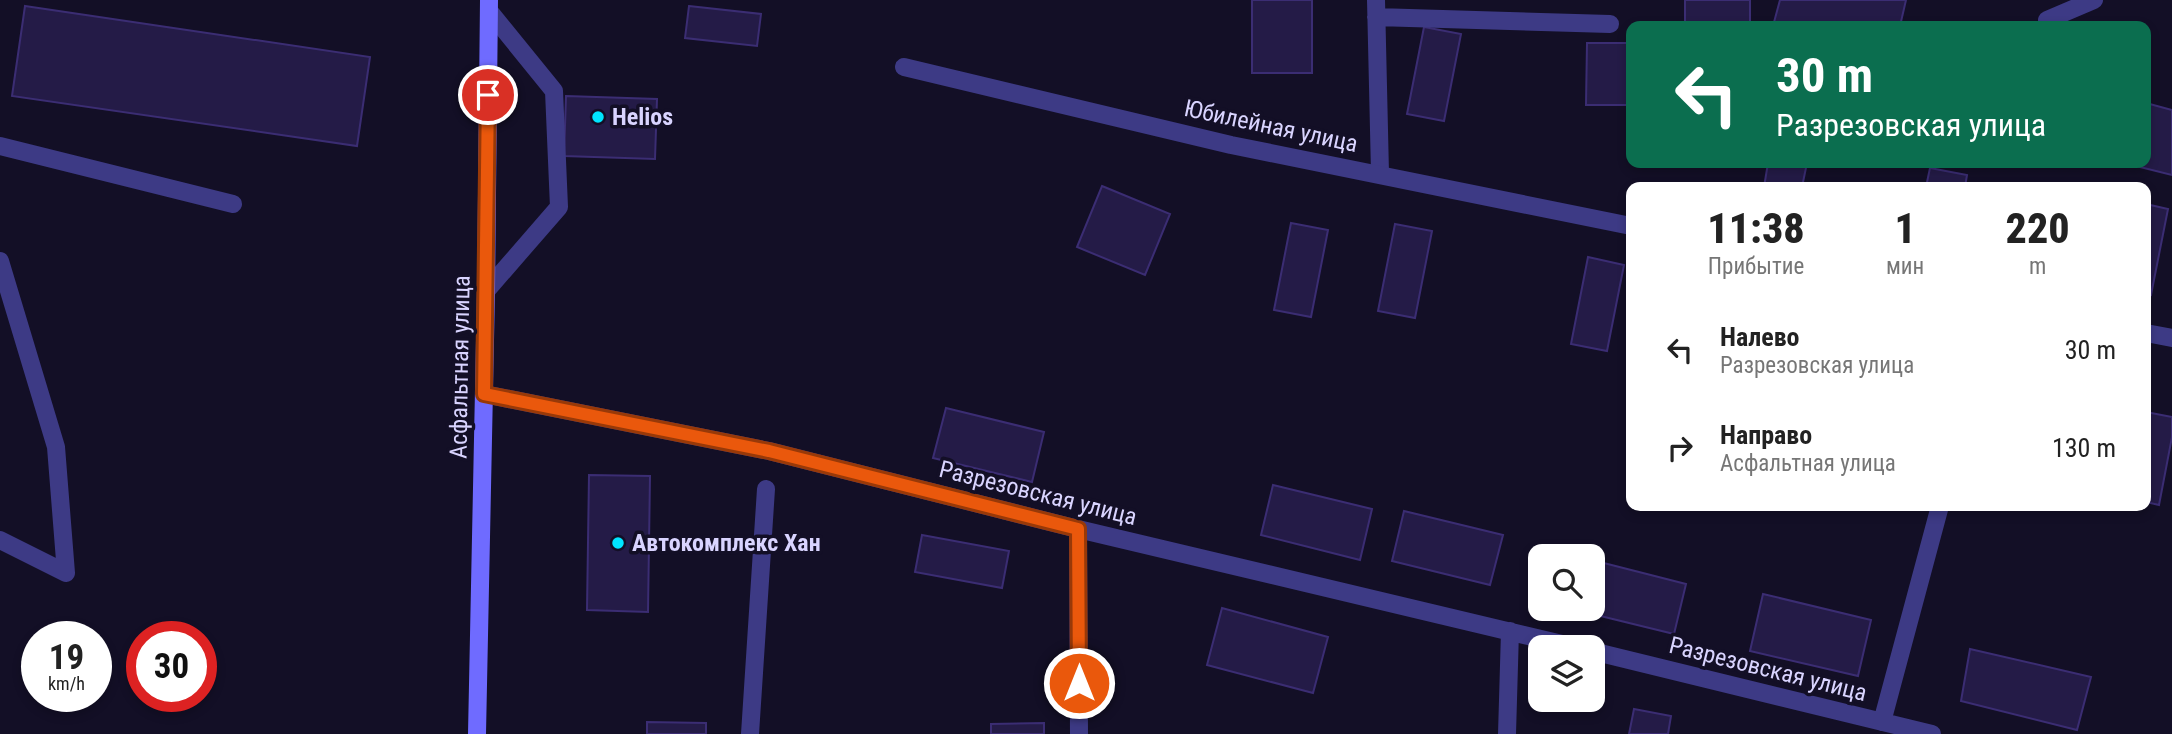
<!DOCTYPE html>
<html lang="ru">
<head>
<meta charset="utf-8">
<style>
	:root { --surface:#fff; --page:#f6f6f6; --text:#222; --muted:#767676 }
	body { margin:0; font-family:"Roboto Condensed",sans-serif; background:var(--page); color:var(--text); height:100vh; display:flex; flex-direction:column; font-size:26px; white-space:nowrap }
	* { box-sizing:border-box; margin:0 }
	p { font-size:23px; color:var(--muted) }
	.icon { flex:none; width:38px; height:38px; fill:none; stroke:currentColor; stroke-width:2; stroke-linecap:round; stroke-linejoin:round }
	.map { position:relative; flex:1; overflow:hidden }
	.sheet { position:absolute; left:1626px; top:182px; width:525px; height:329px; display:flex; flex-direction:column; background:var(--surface); border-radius:14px; box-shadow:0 4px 10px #0003 }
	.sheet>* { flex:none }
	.hud { position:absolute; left:1626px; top:21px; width:525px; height:147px; border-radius:14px; box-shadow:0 4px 10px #0003; background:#0b6e4f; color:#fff; overflow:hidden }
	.fabs { position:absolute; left:1528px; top:544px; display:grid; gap:14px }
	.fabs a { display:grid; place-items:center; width:77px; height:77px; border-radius:14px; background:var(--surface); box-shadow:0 4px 10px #0003; font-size:35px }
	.speed { position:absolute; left:21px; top:621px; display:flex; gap:14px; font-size:35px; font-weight:700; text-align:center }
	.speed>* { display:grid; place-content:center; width:91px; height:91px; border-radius:50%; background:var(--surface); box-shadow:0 4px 10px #0003; line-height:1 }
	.speed small { font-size:18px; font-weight:400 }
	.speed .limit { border:10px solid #d22; background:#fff; color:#111 }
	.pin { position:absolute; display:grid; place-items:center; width:60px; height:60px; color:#fff; margin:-30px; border:4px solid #fff; border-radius:50%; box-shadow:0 2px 7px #0007 }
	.me { position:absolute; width:77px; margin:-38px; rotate:0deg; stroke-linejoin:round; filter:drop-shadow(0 0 5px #0008) }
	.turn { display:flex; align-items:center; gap:24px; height:147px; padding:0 35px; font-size:32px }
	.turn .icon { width:91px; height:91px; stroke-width:2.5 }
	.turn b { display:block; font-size:49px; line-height:60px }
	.eta { display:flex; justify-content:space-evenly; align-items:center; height:119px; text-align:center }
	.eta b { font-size:42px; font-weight:800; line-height:49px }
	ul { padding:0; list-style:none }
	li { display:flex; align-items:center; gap:21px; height:98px; padding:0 35px }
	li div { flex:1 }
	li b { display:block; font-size:26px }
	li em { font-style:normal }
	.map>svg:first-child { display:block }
	.building { fill:#241b47; stroke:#3b2d73; stroke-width:2 }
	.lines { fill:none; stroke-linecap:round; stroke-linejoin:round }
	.lane { stroke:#3d3a85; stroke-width:18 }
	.street { stroke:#3d3a85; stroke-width:18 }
	.secondary { stroke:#6f6bff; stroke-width:18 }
	.route-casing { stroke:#983908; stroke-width:18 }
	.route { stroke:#ea580c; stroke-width:12 }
	.poi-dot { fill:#00e5ff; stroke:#130f26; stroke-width:2.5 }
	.labels { text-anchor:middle; stroke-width:7; stroke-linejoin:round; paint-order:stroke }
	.poi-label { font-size:24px; font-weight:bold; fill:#d9d4ff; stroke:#130f26; text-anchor:start }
	.street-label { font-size:24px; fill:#d9d4ff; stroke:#130f26 }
</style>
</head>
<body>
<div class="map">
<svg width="2172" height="734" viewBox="0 0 2172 734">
	<rect width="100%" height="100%" fill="#130f26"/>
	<!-- building -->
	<path class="building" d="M1252 0H1312V73H1252Z
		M1685 0H1750V26H1685Z
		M1780 0H1906L1900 26H1773Z
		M25 6 370 57 357 146 12 96Z
		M689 6 761 14 757 46 685 38Z
		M1424 27 1461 34 1444 121 1407 114Z
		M1587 43H1631V105H1586Z
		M566 96 657 99 655 159 564 156Z
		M2146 103 2172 110V175L2124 163H2146Z
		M1768 163H1807L1802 187H1764Z
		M1930 168 1967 175 1965 187H1926Z
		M1102 186 1170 214 1145 275 1077 247Z
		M2146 204 2168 209 2151 295 2146 294Z
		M1291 223 1328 230 1311 317 1274 310Z
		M1395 224 1432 231 1415 318 1378 311Z
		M1588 257 1624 265 1607 351 1571 344Z
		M946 408 1044 432 1032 482 933 458Z
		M2146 412 2172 417V437L2159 505 2146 502Z
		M589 475 650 476 648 612 587 610Z
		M1273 485 1372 509 1360 560 1261 535Z
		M1404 511 1503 535 1490 585 1392 561Z
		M922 535 1009 551 1002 588 915 572Z
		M1592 560 1686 584 1674 634 1576 610 1592 609Z
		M1763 594 1871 620 1858 676 1750 651Z
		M1222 608 1328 637 1313 693 1207 665Z
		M1970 649 2091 677 2077 730 1961 701Z
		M1634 709 1671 716 1668 734H1629Z
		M647 722 706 723V734H647Z
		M1044 723V734H991V724Z"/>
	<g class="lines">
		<!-- lane -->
		<path class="lane" d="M1376 0 1380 173
			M1376 17 1610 24
			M2047 20 2094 0
			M0 146 233 204
			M0 261 56 447 66 573
			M486 291 559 207 554 91 489 11
			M0 540 66 573
			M750 734 766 489"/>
		<!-- street -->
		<path class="street" d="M904 67 1231 145 1631 226
			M2146 333 2172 338
			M484 394 769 451 1078 529 1579 648
			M1078 529 1079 734
			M1592 651 1932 734
			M1882 722 1940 506
			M1507 734 1510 631"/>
		<!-- secondary -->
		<path class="secondary" d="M477 734 486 291 489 0"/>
	</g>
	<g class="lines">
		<!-- route casing -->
		<g class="route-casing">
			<path id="route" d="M488 95 484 394 769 451 1078 529 1079 683"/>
		</g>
		<!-- route -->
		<use href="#route" class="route"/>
	</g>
	<!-- markers -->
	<g class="poi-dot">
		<circle cx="598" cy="117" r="7"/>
		<circle cx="618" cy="543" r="7"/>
	</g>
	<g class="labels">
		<!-- poi labels -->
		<g class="poi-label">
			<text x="612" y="125">Helios</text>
			<text x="632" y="551">Автокомплекс Хан</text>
		</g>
		<!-- street labels -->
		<g class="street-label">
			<text transform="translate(1271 126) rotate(12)" y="8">Юбилейная улица</text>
			<text transform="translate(460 367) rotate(-89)" y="8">Асфальтная улица</text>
			<text transform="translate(1038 493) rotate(14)" y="8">Разрезовская улица</text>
			<text transform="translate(1768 669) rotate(14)" y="8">Разрезовская улица</text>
		</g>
	</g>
</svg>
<div class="fabs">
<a><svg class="icon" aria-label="search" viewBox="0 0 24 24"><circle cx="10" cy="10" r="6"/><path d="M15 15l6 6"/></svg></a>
<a><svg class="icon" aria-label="layers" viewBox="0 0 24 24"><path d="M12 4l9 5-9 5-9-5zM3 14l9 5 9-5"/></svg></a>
</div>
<div class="speed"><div>19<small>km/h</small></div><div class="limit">30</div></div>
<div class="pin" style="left:488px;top:95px;background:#d93025"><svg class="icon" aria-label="arrive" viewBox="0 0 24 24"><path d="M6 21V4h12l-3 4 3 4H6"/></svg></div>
<svg class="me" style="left:1079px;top:683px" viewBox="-20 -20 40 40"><circle r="17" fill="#ea580c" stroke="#fff" stroke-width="3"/><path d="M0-11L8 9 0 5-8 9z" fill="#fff"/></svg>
<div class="hud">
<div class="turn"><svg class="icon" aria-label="left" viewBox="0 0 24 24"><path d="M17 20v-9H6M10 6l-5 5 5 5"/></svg><div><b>30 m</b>Разрезовская улица</div></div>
</div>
<section class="sheet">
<div class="eta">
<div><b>11:38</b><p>Прибытие</p></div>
<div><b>1</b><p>мин</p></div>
<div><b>220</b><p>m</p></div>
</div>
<ul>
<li><svg class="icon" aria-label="left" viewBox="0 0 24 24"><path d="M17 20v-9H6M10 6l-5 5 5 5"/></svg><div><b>Налево</b><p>Разрезовская улица</p></div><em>30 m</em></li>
<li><svg class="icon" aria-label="right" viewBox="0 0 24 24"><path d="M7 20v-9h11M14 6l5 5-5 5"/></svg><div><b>Направо</b><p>Асфальтная улица</p></div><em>130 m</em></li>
</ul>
</section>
</div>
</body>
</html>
